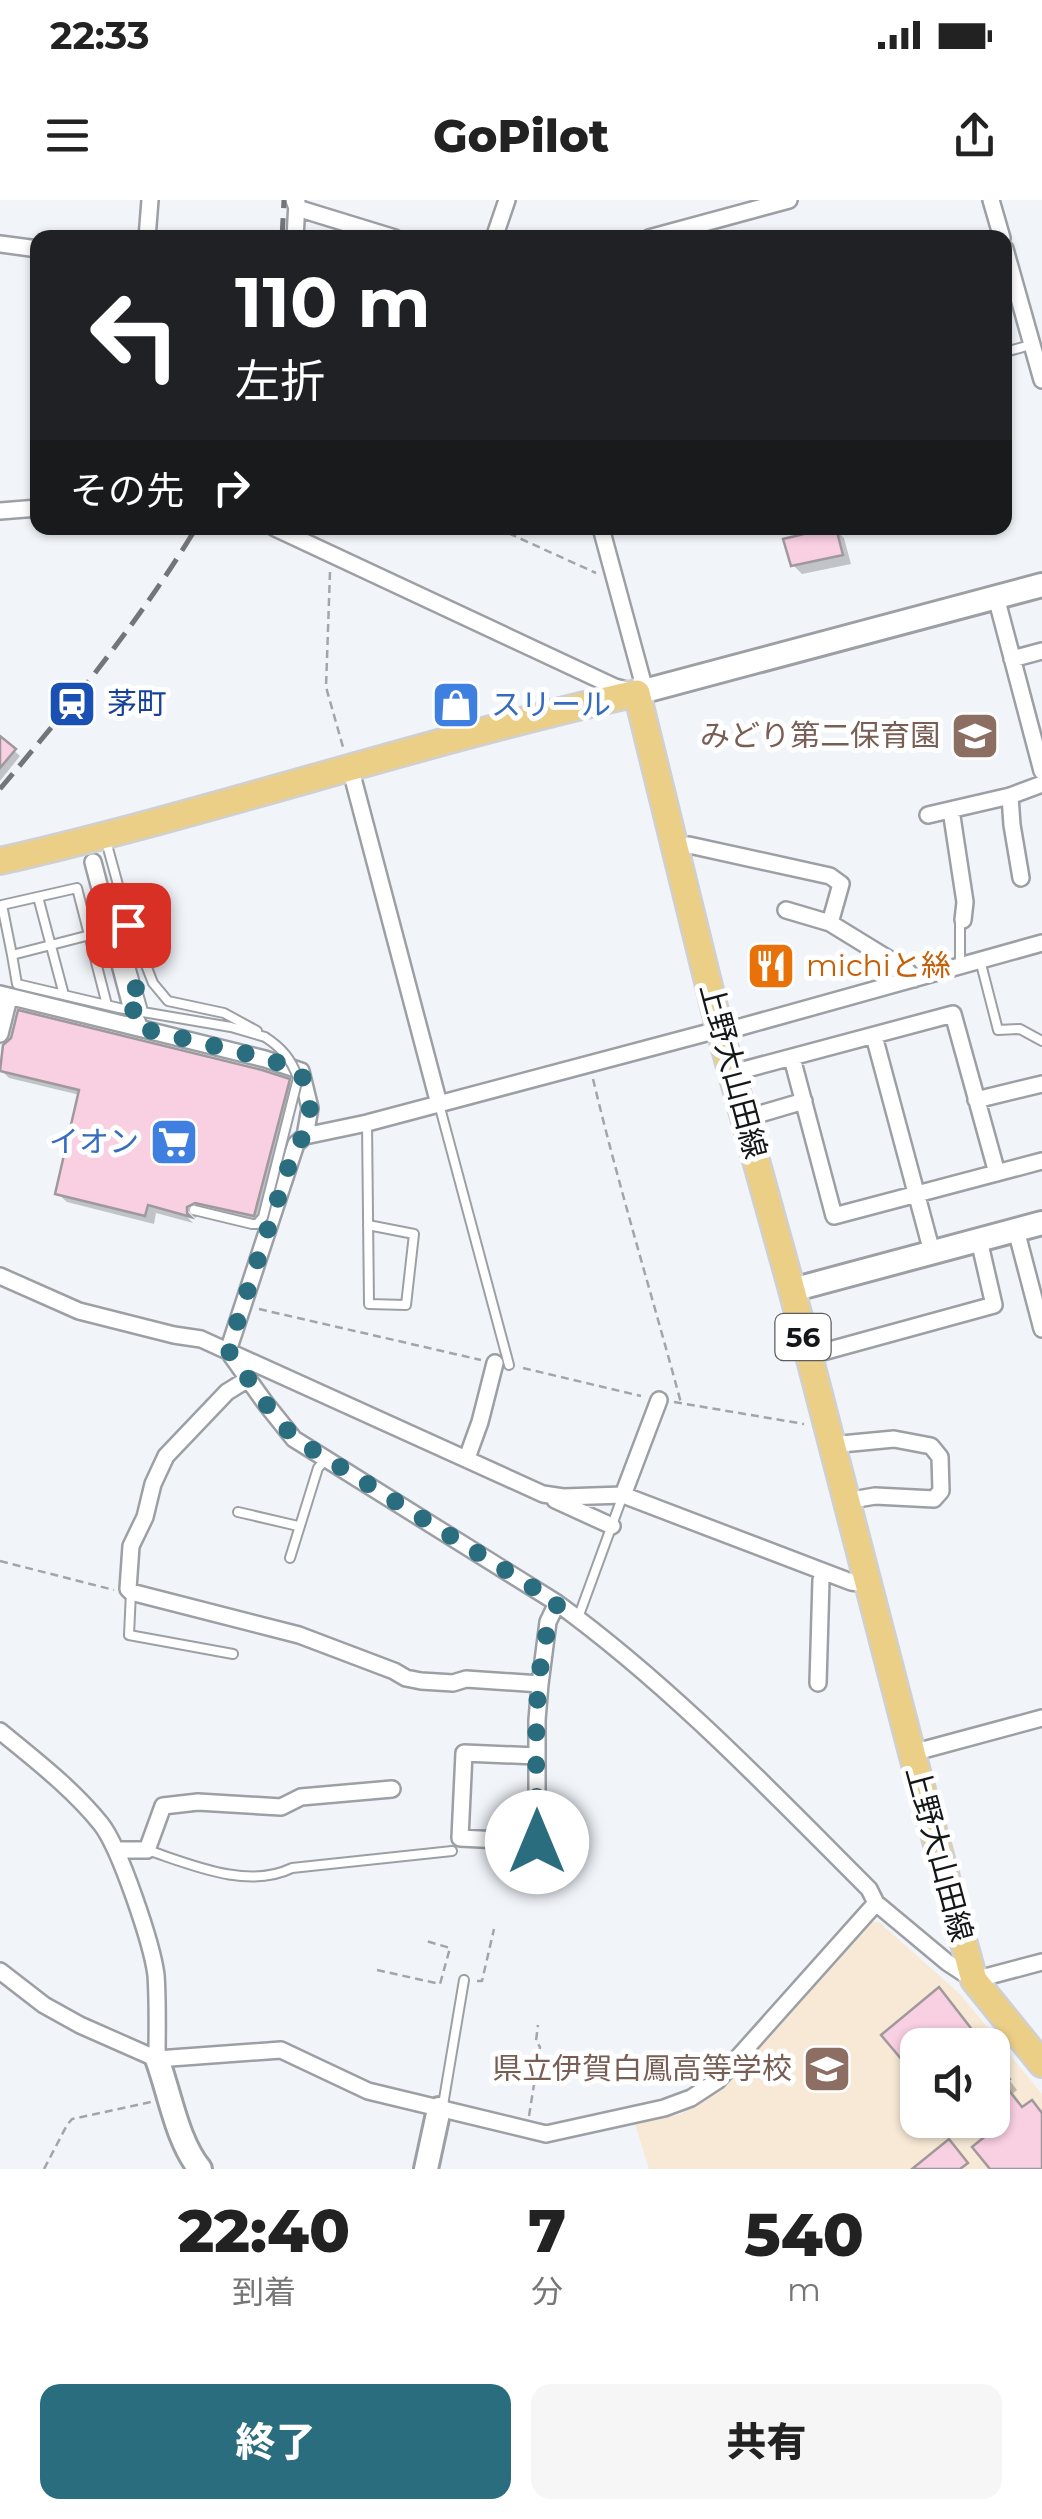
<!DOCTYPE html>
<html lang="ja">
<head>
<meta charset="utf-8">
<style>
	:root { --surface:#fff; --page:#f6f6f6; --text:#222; --muted:#767676; --accent:#2a6d7e }
	body { margin:0; font-family:Montserrat,"Noto Sans JP",sans-serif; background:var(--page); color:var(--text); height:100vh; display:flex; flex-direction:column; font-size:38px; white-space:nowrap }
	* { box-sizing:border-box; margin:0 }
	p { font-size:32px; color:var(--muted) }
	.icon { flex:none; width:55px; height:55px; fill:none; stroke:currentColor; stroke-width:2; stroke-linecap:round; stroke-linejoin:round }
	.map { position:relative; height:1969px; overflow:hidden }
	.drawer { display:flex; flex-direction:column; background:var(--surface); flex:1 }
	.drawer>* { flex:none }
	.banner { position:absolute; left:30px; top:30px; width:982px; height:305px; border-radius:20px; box-shadow:0 2px 8px #0004; background:#202124; color:#fff; overflow:hidden }
	.controls { position:absolute; left:900px; top:1828px; display:grid; gap:20px }
	.controls a { display:grid; place-items:center; width:110px; height:110px; border-radius:20px; background:var(--surface); box-shadow:0 2px 8px #0004; font-size:50px }
	.pin { position:absolute; display:grid; place-items:center; width:85px; height:85px; color:#fff; margin:-42px; border-radius:20px; box-shadow:0 5px 15px #0006 }
	.me { position:absolute; width:110px; margin:-55px; rotate:0deg; stroke-linejoin:round; filter:drop-shadow(0 0 8px #0008) }
	.turn { display:flex; align-items:center; gap:35px; height:210px; padding:0 40px; font-size:45px }
	.turn .icon { width:130px; height:130px; stroke-width:2.5 }
	.turn b { display:block; font-size:70px; line-height:85px }
	.then { display:flex; align-items:center; height:95px; padding:0 40px; background:#0003; gap:20px; font-size:38px }
	.eta { display:flex; justify-content:space-evenly; align-items:center; height:170px; text-align:center }
	.eta b { font-size:60px; font-weight:800; line-height:70px }
	.primary-button { display:flex; gap:20px; margin-top:auto; padding:20px 40px }
	.primary-button a { flex:1; height:115px; border-radius:20px; background:var(--accent); color:#fff; font-size:40px; font-weight:800; line-height:115px; text-align:center }
	.primary-button a+a { background:var(--page); color:var(--text) }
	.status { display:flex; justify-content:space-between; align-items:center; height:70px; padding:0 50px; background:var(--surface); direction:ltr }
	.status svg { height:28px; fill:currentColor }
	header { display:flex; justify-content:space-between; align-items:center; height:130px; padding:0 40px; background:var(--surface); font-size:45px; font-weight:800 }
	.map>svg:first-child { display:block }
	.education { fill:#f7e9d5; fill-rule:evenodd }
	.shadow { fill:#0003 }
	.building { fill:#f9cfe2; stroke:#9f999c; stroke-width:2.5 }
	.lines { fill:none; stroke-linecap:round; stroke-linejoin:round }
	.lane-casing { stroke:#9ca0a5; stroke-width:12 }
	.street-casing { stroke:#9ca0a5; stroke-width:20 }
	.secondary-casing { stroke:#9ca0a5; stroke-width:28 }
	.primary-casing { stroke:#d0d0d1; stroke-width:30 }
	.path { stroke:#a2a6a9; stroke-width:2.5; stroke-dasharray:8 5; stroke-linecap:butt }
	.lane { stroke:#fff; stroke-width:8 }
	.street { stroke:#fff; stroke-width:15 }
	.secondary { stroke:#fff; stroke-width:22 }
	.primary { stroke:#eccf87; stroke-width:25 }
	.rail { stroke:#737679; stroke-width:5; stroke-dasharray:20 10; stroke-linecap:butt }
	.lane-bridge-casing { stroke:#9ca0a5; stroke-width:12; stroke-linecap:butt }
	.lane-bridge { stroke:#fff; stroke-width:8 }
	.route { stroke:#2a6d7e; stroke-width:18; stroke-dasharray:0 32.4 }
	.labels { text-anchor:middle; stroke-width:10; stroke-linejoin:round; paint-order:stroke }
	.shield { fill:#fff; stroke:#5a5c5d; stroke-width:2.5 }
	.shield-label { font-size:28px; font-weight:bold; fill:#141617 }
	.transit-label { font-size:30px; fill:#164399; stroke:#fff; text-anchor:start }
	.shop-label { font-size:30px; fill:#366cbe; stroke:#fff; text-anchor:start }
	.education-label { font-size:30px; fill:#785e54; stroke:#fff; text-anchor:end }
	.food-label { font-size:30px; fill:#c56008; stroke:#fff; text-anchor:start }
	.street-label { font-size:30px; fill:#141617; stroke:#fff }
</style>
</head>
<body>
<div class="status"><b>22:33</b><svg viewBox="0 0 49 12"><path d="M0 12V9h3v3zM5 12V6h3v6zM10 12V3h3v9zM15 12V0h3v12zM26 1h20v11H26zM47 4h2v5h-2z"/></svg></div>
<header><svg class="icon" aria-label="menu" viewBox="0 0 24 24"><path d="M4 6h16M4 12h16M4 18h16"/></svg>GoPilot<svg class="icon" aria-label="share" viewBox="0 0 24 24"><path d="M12 15V3M7 8l5-5 5 5M5 13v7h14v-7"/></svg></header>
<div class="map">
<svg width="1042" height="1969" viewBox="0 0 1042 1969">
	<rect width="100%" height="100%" fill="#f1f5fa"/>
	<!-- education -->
	<path class="education" d="M870 1722H879L960 1794 1042 1894V1969H649L635 1924 681 1914 708 1897 773 1832ZM918 1845H992V1920H918Z"/>
	<!-- shadow -->
	<path class="shadow" d="M835 329 844 338 851 364 802 374 793 365Z
		M0 538 20 556 0 581Z
		M6 846 289 881 298 891 263 1024 205 1011 195 1018 180 1002 177 1006 193 1023 156 1013 154 1024 67 1002 57 993 80 895 9 878 0 869Z
		M992 1857 1017 1890 1011 1895 1023 1910 1042 1914V1969H993L1007 1922 996 1907 992 1910Z
		M954 1920H980L966 1932Z"/>
	<!-- building -->
	<path class="building" d="M829 328H836L843 355 791 366 783 339Z
		M0 536 16 549 0 568Z
		M18 810 262 870 290 879 254 1016 195 1003 187 1007V1013L191 1017 148 1005 145 1016 55 994 79 890 0 871 3 845 11 838Z
		M939 1787 984 1845H918V1879L881 1835Z
		M992 1857 1010 1879 1004 1884 1022 1907 1032 1900 1042 1913V1969H990L972 1947 1004 1921 992 1907Z
		M949 1939 968 1963 960 1969H912Z"/>
	<g class="lines">
		<!-- lane casing -->
		<g class="lane-casing">
			<path id="lane" d="M1005 152 1027 146 1033 147
				M106 641 129 725 130 743 127 755 143 811
				M38 697 64 795
				M129 725 12 755 17 784 119 808 231 827 265 837
				M130 743 144 760 153 783 168 801 224 813 257 831
				M12 755 2 705 77 688 107 805
				M980 760 998 830 1020 829 1042 841
				M960 764V724L963 720
				M439 904 509 1165
				M367 923 369 1104 406 1105 414 1034 368 1025
				M238 1312 298 1326
				M290 1358 318 1268 326 1259
				M131 1392 129 1435 233 1454
				M578 1418 623 1295
				M147 1650C190 1664 247 1690 292 1668L452 1651
				M443 1905 464 1780"/>
		</g>
		<!-- street casing -->
		<g class="street-casing">
			<path id="street" d="M294 0 297 8 395 38
				M991 0 1002 38
				M147 38 150 0
				M295 38 297 2
				M494 38 507 0
				M649 38 789 0
				M0 44 38 49
				M1005 49 1042 180
				M0 311 38 308
				M275 328 615 487 637 493 642 479 601 328
				M996 397 1042 571
				M1012 459 1042 451
				M350 567 439 904
				M1010 596 1012 625 1021 678
				M951 610 965 702 963 720
				M928 615 1010 596 1042 584
				M676 650 689 645 830 676 841 684 830 723
				M93 662 132 810 140 828
				M786 710 830 723 905 769 915 779
				M0 794 265 859 301 871 310 908 305 936
				M0 804 7 806 0 834
				M874 836 932 1052
				M792 858 834 1016 1042 961
				M732 873 953 814 997 973
				M976 900 1042 884
				M746 918 804 901
				M1016 1030 1042 1129
				M0 1076 79 1111 174 1135 201 1139 543 1294 563 1297 623 1295 851 1382 867 1384
				M228 1151 266 1204 294 1239 557 1403C671 1486 770 1590 869 1689L876 1703 948 1763 974 1780 1042 1762
				M228 1151 296 944 305 936 367 923 706 833 737 828 1042 743
				M808 1156 994 1105 979 1040
				M248 1179 227 1192 166 1256 153 1284 145 1317 131 1346 128 1389 131 1392 299 1435 394 1471 406 1478 421 1481 453 1483 466 1479 540 1484
				M831 1245 894 1239 931 1246 940 1257 941 1291 934 1299 875 1296 846 1301
				M467 1258 480 1222 495 1163
				M623 1295 659 1200
				M555 1300 612 1326
				M818 1483 821 1380 825 1373
				M0 1531C35 1560 72 1588 101 1624 120 1648 152 1744 156 1775 158 1803 157 1832 157 1859
				M912 1553 1042 1518
				M537 1556 464 1553 460 1638 537 1642V1520L540 1484 548 1422 557 1403
				M116 1650H147L163 1606 198 1602 281 1607 301 1597 392 1589
				M0 1771 44 1805 80 1825 157 1859 281 1850 368 1891 546 1934 664 1908 691 1898 717 1881 876 1703"/>
		</g>
		<!-- secondary casing -->
		<g class="secondary-casing">
			<path id="secondary" d="M637 493 1042 385
				M792 1090 1042 1023
				M157 1859C170 1894 177 1941 200 1969
				M426 1969 439 1909"/>
		</g>
		<!-- primary casing -->
		<g class="primary-casing">
			<path id="primary" d="M0 661C214 612 422 541 637 493L720 831 792 1090 912 1553 974 1780 1042 1864"/>
		</g>
		<!-- path -->
		<path class="path" d="M497 328 596 373
			M330 372 326 487 343 547
			M593 879C619 988 652 1095 681 1203
			M259 1109 481 1160
			M523 1168 641 1196
			M674 1202 804 1224
			M0 1361 114 1390
			M377 1770 440 1784 450 1748 426 1741
			M477 1781H482L494 1729
			M529 1916 540 1847 536 1841 538 1825
			M44 1969 67 1925 72 1919 151 1902"/>
		<!-- lane -->
		<use href="#lane" class="lane"/>
		<!-- street -->
		<use href="#street" class="street"/>
		<!-- secondary -->
		<use href="#secondary" class="secondary"/>
		<!-- primary -->
		<use href="#primary" class="primary"/>
		<!-- rail -->
		<path class="rail" d="M282 38 284 0
			M0 589C70 506 140 421 196 328"/>
		<!-- lane-bridge casing -->
		<g class="lane-bridge-casing">
			<path id="lane-bridge" d="M194 1010 252 1024H257L263 1017 298 878C291 859 282 848 265 837"/>
		</g>
		<!-- lane-bridge -->
		<use href="#lane-bridge" class="lane-bridge"/>
	</g>
	<g class="lines">
		<!-- route -->
		<path class="route" d="M128 725 130 743 127 755 142 811 132 810 140 828 265 858 301 871 310 908 305 936 296 944 228 1150 266 1204 294 1238 558 1403C528 1460 538 1577 537 1642"/>
	</g>
	<!-- icons -->
	<defs>
		<g id="station-square" transform="scale(2.5)"><rect x="-9" y="-9" width="18" height="18" rx="4" fill="#1a4fb4" stroke="#fff"/><path d="M-3-6H3Q5-6 5-4V2Q5 4 3 4L4.5 6H3L1.5 4h-3L-3 6H-4.5L-3 4Q-5 4-5 2V-4Q-5-6-3-6ZM-3.5-4v3h7v-3ZM-3.5 1v1.5H-2V1ZM2 1v1.5H3.5V1Z" fill="#fff"/></g>
		<g id="shop-square" transform="scale(2.5)"><rect x="-9" y="-9" width="18" height="18" rx="4" fill="#3f7fe0" stroke="#fff"/><path d="M-5-2.5h2.3a2.7 3.5 0 0 1 5.4 0H5L5.5 6h-11ZM-1.5-2.5h3a1.5 2.3 0 0 0-3 0Z" fill="#fff"/></g>
		<g id="school-square" transform="scale(2.5)"><rect x="-9" y="-9" width="18" height="18" rx="4" fill="#8d6e63" stroke="#fff"/><path d="M0-5L7-2L0 1L-7-2ZM-4 1L0 2.5L4 1V4Q0 6-4 4Z" fill="#fff"/></g>
		<g id="restaurant-square" transform="scale(2.5)"><rect x="-9" y="-9" width="18" height="18" rx="4" fill="#e8710a" stroke="#fff"/><path d="M-5-6h1v4h1v-4h1v4h1v-4h1v5L-1.5 .5V6h-2V.5L-5-1ZM5-6V6H3V1.5H1.5Q1.5-4 5-6Z" fill="#fff"/></g>
		<g id="supermarket-square" transform="scale(2.5)"><rect x="-9" y="-9" width="18" height="18" rx="4" fill="#3f7fe0" stroke="#fff"/><path d="M-6-5.5h2.5l.6 2H6L4.5 2H-2.5L-4.4-4H-6ZM-1.5 3.2a1.3 1.3 0 1 0 .1 0ZM3 3.2a1.3 1.3 0 1 0 .1 0Z" fill="#fff"/></g>
	</defs>
	<g fill-rule="evenodd">
		<use href="#station-square" x="72" y="504"/>
		<use href="#shop-square" x="456" y="505"/>
		<use href="#school-square" x="975" y="536"/>
		<use href="#restaurant-square" x="771" y="766"/>
		<use href="#supermarket-square" x="174" y="942"/>
		<use href="#school-square" x="827" y="1869"/>
	</g>
	<g class="labels">
		<!-- shield labels -->
		<rect class="shield" x="775.5" y="1114" width="55" height="46" rx="8"/>
		<g class="shield-label">
			<text x="803" y="1147">56</text>
		</g>
		<!-- transit labels -->
		<g class="transit-label">
			<text x="107" y="514">茅町</text>
		</g>
		<!-- shop labels -->
		<g class="shop-label">
			<text x="491" y="515">スリール</text>
			<text x="139" y="952" text-anchor="end">イオン</text>
		</g>
		<!-- education labels -->
		<g class="education-label">
			<text x="940" y="546">みどり第二保育園</text>
			<text x="792" y="1879">県立伊賀白鳳高等学校</text>
		</g>
		<!-- food labels -->
		<g class="food-label">
			<text x="806" y="776">michiと絲</text>
		</g>
		<!-- street labels -->
		<g class="street-label">
			<text transform="translate(733 871) rotate(75)" y="10">上野大山田線</text>
			<text transform="translate(939 1654) rotate(75)" y="10">上野大山田線</text>
		</g>
	</g>
</svg>
<div class="controls">
<a><svg class="icon" aria-label="sound" viewBox="0 0 24 24"><path d="M4 9h4l5-4v14l-5-4H4zM17 9q2 3 0 6"/></svg></a>
</div>
<div class="pin" style="left:128px;top:725px;background:#d93025"><svg class="icon" aria-label="arrive" viewBox="0 0 24 24"><path d="M6 21V4h12l-3 4 3 4H6"/></svg></div>
<svg class="me" style="left:537px;top:1642px" viewBox="-20 -20 40 40"><circle r="19" fill="#fff"/><path d="M0-13L10 11 0 6-10 11z" fill="#2a6d7e"/></svg>
<div class="banner">
<div class="turn"><svg class="icon" aria-label="left" viewBox="0 0 24 24"><path d="M17 20v-9H6M10 6l-5 5 5 5"/></svg><div><b>110 m</b>左折</div></div>
<div class="then">その先<svg class="icon" aria-label="right" viewBox="0 0 24 24"><path d="M7 20v-9h11M14 6l5 5-5 5"/></svg></div>
</div>
</div>
<section class="drawer">
<div class="eta">
<div><b>22:40</b><p>到着</p></div>
<div><b>7</b><p>分</p></div>
<div><b>540</b><p>m</p></div>
</div>
<div class="primary-button"><a>終了</a><a>共有</a></div>
</section>
</body>
</html>
